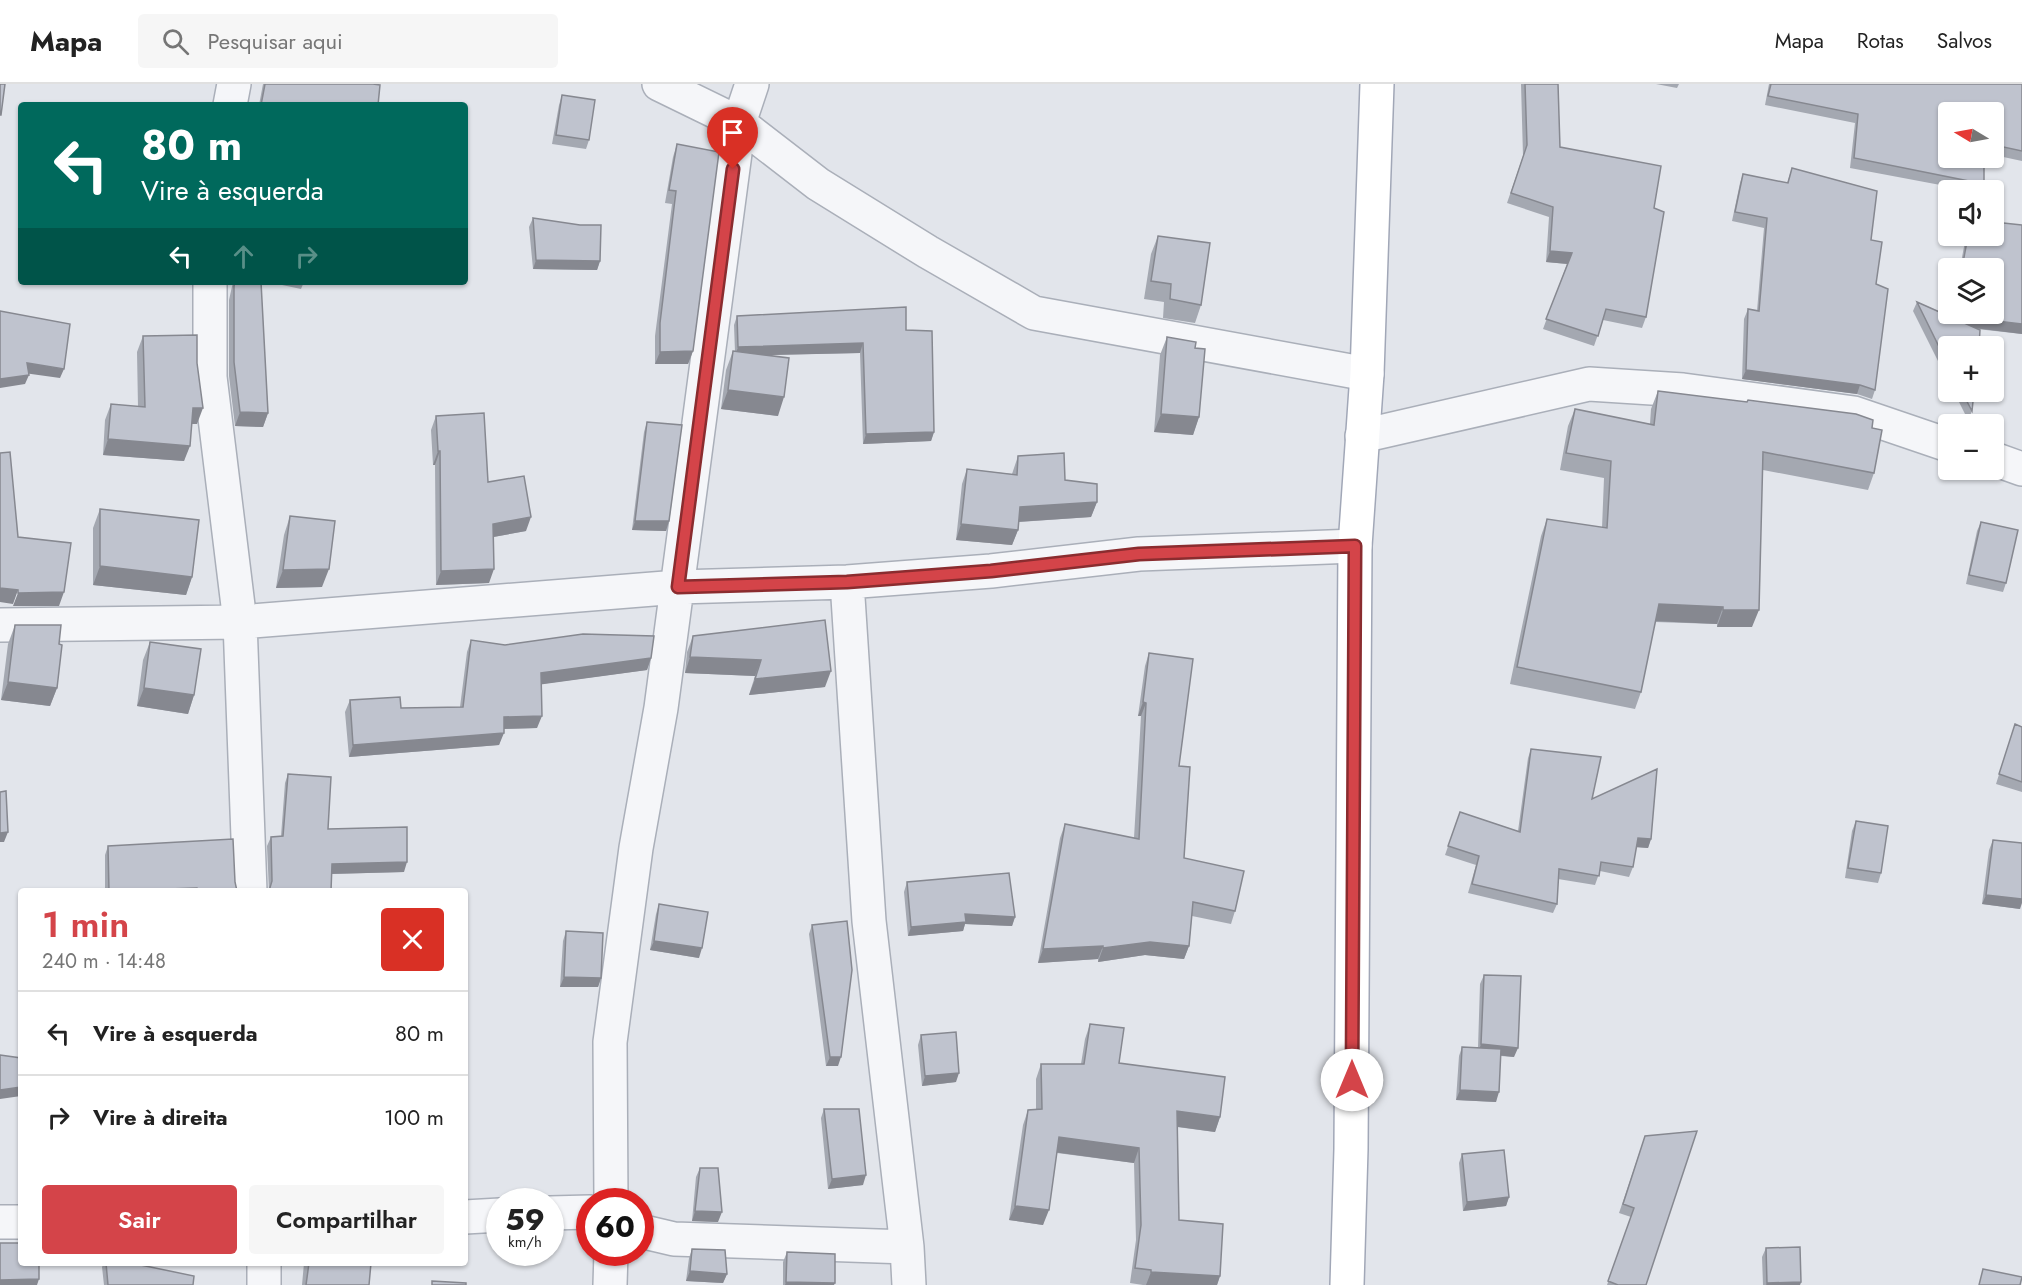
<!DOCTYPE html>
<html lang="pt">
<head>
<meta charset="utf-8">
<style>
	:root { --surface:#fff; --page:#f6f6f6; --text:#222; --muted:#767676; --line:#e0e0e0; --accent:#d44449 }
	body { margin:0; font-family:Jost,sans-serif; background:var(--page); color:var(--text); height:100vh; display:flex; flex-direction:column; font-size:22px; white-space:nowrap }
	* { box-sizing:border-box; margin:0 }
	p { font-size:20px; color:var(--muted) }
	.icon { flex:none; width:33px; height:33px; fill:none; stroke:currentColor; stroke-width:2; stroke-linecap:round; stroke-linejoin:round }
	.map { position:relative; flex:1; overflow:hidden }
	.side { position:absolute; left:18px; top:804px; width:450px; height:378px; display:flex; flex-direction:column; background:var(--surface); border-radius:6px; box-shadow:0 2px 4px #0004 }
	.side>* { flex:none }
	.top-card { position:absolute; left:18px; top:18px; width:450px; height:183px; border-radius:6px; box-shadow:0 2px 4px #0004; background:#00695c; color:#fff; overflow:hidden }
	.needle { width:39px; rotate:280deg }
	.controls { position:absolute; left:1938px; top:18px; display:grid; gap:12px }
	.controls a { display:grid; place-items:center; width:66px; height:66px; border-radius:6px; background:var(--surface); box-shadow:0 2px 4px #0004; font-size:30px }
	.speed { position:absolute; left:486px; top:1104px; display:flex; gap:12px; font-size:30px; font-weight:700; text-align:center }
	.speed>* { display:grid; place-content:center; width:78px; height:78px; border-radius:50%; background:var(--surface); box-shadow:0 2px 4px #0004; line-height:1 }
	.speed small { font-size:15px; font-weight:400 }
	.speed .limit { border:9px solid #d22; background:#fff; color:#111 }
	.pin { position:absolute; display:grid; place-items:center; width:51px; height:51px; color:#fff; margin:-62px -26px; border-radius:50% 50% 50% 0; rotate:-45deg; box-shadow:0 0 6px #0007 }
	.pin .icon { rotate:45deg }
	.me { position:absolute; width:66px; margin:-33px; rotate:0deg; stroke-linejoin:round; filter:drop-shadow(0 0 4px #0008) }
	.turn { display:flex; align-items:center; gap:21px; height:126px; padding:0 24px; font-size:27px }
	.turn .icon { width:78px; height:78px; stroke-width:2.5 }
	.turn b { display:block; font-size:42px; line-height:51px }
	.lanes { display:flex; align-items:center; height:57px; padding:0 24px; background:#0003; justify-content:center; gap:30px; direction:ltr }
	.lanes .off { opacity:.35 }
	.round { display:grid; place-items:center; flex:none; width:63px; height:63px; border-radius:6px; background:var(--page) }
	.head { display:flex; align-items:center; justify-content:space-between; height:102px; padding:0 24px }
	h1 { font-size:36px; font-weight:600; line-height:45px; color:var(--accent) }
	.button { display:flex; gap:12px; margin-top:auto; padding:12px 24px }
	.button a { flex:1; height:69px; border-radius:6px; background:var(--accent); color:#fff; font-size:24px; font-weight:600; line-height:69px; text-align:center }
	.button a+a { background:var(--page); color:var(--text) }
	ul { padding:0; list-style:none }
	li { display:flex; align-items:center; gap:18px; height:84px; padding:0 24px; border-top:2px solid var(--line) }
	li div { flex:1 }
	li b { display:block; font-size:22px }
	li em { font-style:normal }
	header { display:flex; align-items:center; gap:36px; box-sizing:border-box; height:84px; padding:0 30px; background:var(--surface); border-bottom:2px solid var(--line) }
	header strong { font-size:28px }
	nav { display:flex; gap:33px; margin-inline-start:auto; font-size:21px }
	.search { width:420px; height:54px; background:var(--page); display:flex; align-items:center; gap:15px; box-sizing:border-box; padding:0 21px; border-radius:6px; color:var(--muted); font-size:22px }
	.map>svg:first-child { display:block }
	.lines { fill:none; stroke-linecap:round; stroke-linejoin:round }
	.minor-casing { stroke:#aaafb9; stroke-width:36 }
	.major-casing { stroke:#a1a7b7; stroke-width:36 }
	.minor { stroke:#f5f6f9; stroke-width:33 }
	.major { stroke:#fff; stroke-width:33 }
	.wall { fill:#a4a8b1 }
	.shaded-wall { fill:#868890 }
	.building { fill:#bfc3ce; stroke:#868890; stroke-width:1.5 }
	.route-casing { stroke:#8a2c2f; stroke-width:15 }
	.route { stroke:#d44449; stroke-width:10 }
</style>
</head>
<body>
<header>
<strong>Mapa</strong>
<div class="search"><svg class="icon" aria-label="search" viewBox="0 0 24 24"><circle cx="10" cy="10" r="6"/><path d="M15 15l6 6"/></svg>Pesquisar aqui</div>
<nav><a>Mapa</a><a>Rotas</a><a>Salvos</a></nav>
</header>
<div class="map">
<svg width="2022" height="1201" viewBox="0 0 2022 1201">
	<rect width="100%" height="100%" fill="#e2e5eb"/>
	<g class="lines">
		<!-- minor casing -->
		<g class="minor-casing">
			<path id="minor" d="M659 0 739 39 818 100 928 168 1034 229 1367 290
				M230 21 234 0
				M210 198V293L240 538 250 807
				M1362 352 1589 300 1683 306 1854 329 1948 361
				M1994 375 2022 385
				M847 498 869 837 907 1163 909 1201
				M0 541 240 538 678 503 847 498 991 487 1139 470 1355 462
				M611 1118 610 958 636 764 661 624 739 39 752 0
				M550 1129 590 1128
				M465 1133 500 1131
				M0 1138H21
				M640 1147 674 1155 907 1163
				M264 1179V1201
				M610 1201 611 1168"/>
		</g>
		<!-- major casing -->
		<g class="major-casing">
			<path id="major" d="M1347 1201 1351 1065 1355 462 1367 290 1377 0"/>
		</g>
		<!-- minor -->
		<use href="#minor" class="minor"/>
		<!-- major -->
		<use href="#major" class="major"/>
	</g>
	<!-- wall -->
	<path class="wall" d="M263 0H373L378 21H259Z
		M1521 0H1558L1560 63 1654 124 1646 233 1642 244 1603 236 1594 262 1543 245 1567 180 1546 178 1549 133 1507 119 1523 72Z
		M1656 0H1679L1677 4Z
		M1769 0H2022V77L1994 71V28H1948L1984 100 1982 106H1967L1850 84 1855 39 1765 21Z
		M562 11 589 56 586 65 552 60 559 21Z
		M677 60 693 267 688 280H655V252L672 120 665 119 673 73Z
		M1792 84 1871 156 1876 200 1875 306 1872 315 1857 310 1742 295 1744 235 1748 225 1757 227 1764 144 1732 137 1740 99 1743 90 1787 99Z
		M533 134 600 177 597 186 533 185 529 143Z
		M1158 152 1201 221 1195 239 1163 234 1164 218 1144 215 1151 170Z
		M1966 152H1994L2022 250 1977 245 1948 262V297L1913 227 1917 218 1952 233V230H1994V184H1960Z
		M233 198H261L268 329 263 343 235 342 229 292V216Z
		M268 198H304L301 205Z
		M737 232 906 246 934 348 931 357 863 360 860 269 764 271 778 332 721 325 726 286 733 267 735 268 734 241Z
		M143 252 197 340H192L184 377 103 371 105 336 111 320 138 323 137 268Z
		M1167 253 1195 264 1199 333 1193 351 1154 348 1160 271Z
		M1658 307 1747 318 1748 316 1872 344 1874 389 1868 406 1763 386 1752 543H1717V540L1655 538 1641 608 1635 625 1510 600 1541 452 1547 435 1602 444 1604 394 1560 386 1568 342 1575 325 1650 340 1651 325Z
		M1954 308H1974L1972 327 1968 336Z
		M436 332 526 447 493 453 489 499 436 501 435 381H433L431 346Z
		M647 338 669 437 666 447 632 446 644 348Z
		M1018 372 1065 396 1097 418 1091 433 1019 438 1018 446 1012 461 956 456 962 400 967 385 1012 390Z
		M100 425 192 493 186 511 93 501V444Z
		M290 432 322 503 276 504 284 451Z
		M1981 438 2006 499 2003 508 1966 500 1977 447Z
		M15 541 59 560 57 604 50 622 1 616 8 560Z
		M693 552 825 603 749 611 755 592 685 589 687 568Z
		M471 556 505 561 651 574 647 586 541 600 537 644 504 645 499 661 349 673 345 628 350 616 401 624 460 623 467 568Z
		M150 558 194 611 188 630 137 622 143 576Z
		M1149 569 1179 682 1184 774 1235 827 1231 840 1192 832 1189 862 1184 875 1145 871 1098 878V875L1038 879 1060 754 1065 740 1134 754 1141 632H1138L1145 582Z
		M2015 640 2022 643V708L1996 700Z
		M1531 665 1592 715 1651 755 1648 764 1636 763 1633 783 1629 793 1600 787 1595 801 1558 795 1557 820 1553 829 1468 809 1476 781 1445 771 1460 728 1518 747 1528 674Z
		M288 690 328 745 404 788 332 790 269 807 267 762 271 753 281 752 285 699Z
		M1856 737 1881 789 1878 799 1845 794 1852 747Z
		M1993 756 2020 825 1982 820 1989 766Z
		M108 762 235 798 237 807H105V771Z
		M907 798 1015 833 1012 842 965 840 963 847 908 852 904 808Z
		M659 820 699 874 650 866 656 830Z
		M812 841 838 982H826L809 850Z
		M566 847 601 894 598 903H560L563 857Z
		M1484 891 1514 973 1501 972 1496 1018 1456 1016 1459 972 1462 963 1478 964 1480 900Z
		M1090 940 1119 979 1220 1033 1215 1048 1177 1043 1179 1136 1220 1192 1217 1201H1143L1130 1199 1136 1156 1134 1079 1057 1069 1043 1141 1009 1136 1023 1041 1028 1026 1036 1025V995L1041 980H1081L1085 955Z
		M921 951 956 998 922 1002 918 961Z
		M824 1025 863 1101 828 1105 821 1034Z
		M1645 1052 1646 1201H1607L1631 1133 1619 1129Z
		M1462 1070 1509 1113 1506 1122 1463 1127 1459 1079Z
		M700 1084 718 1138 692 1137 696 1093Z
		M1766 1164 1801 1198 1800 1201H1763L1762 1173Z
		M692 1165 727 1190 723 1199 686 1197 689 1174Z
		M787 1168 834 1201H783V1178Z
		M104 1179H131L193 1201H104L102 1183Z
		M304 1179H371L369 1201H302Z"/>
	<!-- shaded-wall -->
	<path class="shaded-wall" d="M1550 167 1572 169 1568 180 1546 178Z
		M536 176 600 177 597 186 533 185Z
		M1954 232 2022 240V250L1950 241Z
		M863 259 860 269 735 272 738 263Z
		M693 267 688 280H655L660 268Z
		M27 279 64 285 60 294 24 289Z
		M1746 286 1860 301 1857 310 1742 295Z
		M29 291 25 300 0 304V295Z
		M728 306 784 313 778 332 721 325Z
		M193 324H203L197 340H188Z
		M240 328 268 329 263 343 235 342Z
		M1161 330 1199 333 1193 351 1154 348Z
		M934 348 931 357 863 360 866 350Z
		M108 355 190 362 184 377 103 371Z
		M438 367H440L435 381H433Z
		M1097 418 1091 433 1015 438 1020 423Z
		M531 433 526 447 488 454 493 440Z
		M635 437H669L666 447 632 446Z
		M961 440 1018 446 1012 461 956 456Z
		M100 482 192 493 186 511 93 501Z
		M329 485 322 503 276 504 283 486Z
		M494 485 489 499 436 501 441 487Z
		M0 504 18 506 13 520 0 518Z
		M64 508 59 522H13L18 509Z
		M1659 520 1723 523 1717 540 1653 537Z
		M1723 526H1759L1752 543H1717Z
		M690 573 761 576 755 592 685 589Z
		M651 574 647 586 537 601 541 589Z
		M831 587 825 603 749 611 755 595Z
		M8 598 57 604 50 622 1 616Z
		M144 604 194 611 188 630 137 622Z
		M1143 618 1146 619 1141 632H1138Z
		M542 632 537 644 500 645 504 633Z
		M504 649 499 661 349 673 353 661Z
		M8 748 4 758H0V749Z
		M1638 754 1651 755 1648 764 1635 763Z
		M407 778 404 788 328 790 332 780Z
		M197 804 196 807H130Z
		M1986 811 2022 815V819L2020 825 1982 820Z
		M965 830 1015 833 1012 842 965 840 963 847 908 852 911 843Z
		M654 857 702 864 699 874 650 866Z
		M1150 858 1189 862 1184 875 1145 871 1098 878 1103 864Z
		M1103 862 1098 875 1038 879 1043 865Z
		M564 893 601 894 598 903H560Z
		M1481 960 1518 964 1514 973 1478 969Z
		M830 973H841L838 982H826Z
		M959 989 956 998 922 1002 925 992Z
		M21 1003V1012L0 1015V1006Z
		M1460 1006 1499 1008 1496 1018 1456 1016Z
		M1177 1027 1220 1033 1215 1048 1172 1042Z
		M1059 1053 1139 1064 1134 1079 1053 1068Z
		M866 1091 863 1101 828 1105 832 1095Z
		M1509 1113 1506 1122 1463 1127 1467 1118Z
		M1015 1122 1049 1126 1043 1141 1009 1136Z
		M695 1127 722 1128 718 1138 692 1137Z
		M690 1187 727 1190 723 1199 686 1197Z
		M1151 1188 1220 1192 1217 1201H1146Z
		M39 1195 37 1201H0V1196Z
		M786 1198 835 1199 834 1201H785Z
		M1801 1198 1800 1201H1766L1767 1199Z"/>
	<!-- building -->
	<path class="building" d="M0 0H5L1 31H0Z
		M265 0H373L380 1 378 21H261Z
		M1525 0H1558L1560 63 1661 82 1654 124 1664 128 1646 233 1606 225 1598 252 1546 235 1572 169 1550 167 1553 123 1511 109 1527 61Z
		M1771 0H2022V67L1994 61V28H1948V74H1984V100L1854 74 1858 30 1768 12Z
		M562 11 595 16 589 56 556 51Z
		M677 60 719 68 693 267 660 268V239L676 107 669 106Z
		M1792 84 1877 107 1871 156 1882 158 1876 200 1888 205 1875 306 1860 301 1746 286 1748 225 1759 227 1767 134 1735 128 1743 90 1788 99Z
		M533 134 580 141H601L600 177 536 176Z
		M1994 138 2022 141V240L1954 232V230H1994V184H1962L1968 152H1994Z
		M1158 152 1210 159 1201 221 1170 215 1171 200 1151 197Z
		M235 198H261L268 329 240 328 234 278V202Z
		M1917 218 1980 246 1979 262H1948V281Z
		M906 223V246L932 247 934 348 866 350 863 259 738 263 737 232Z
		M0 227 70 240 64 285 27 279 29 291 0 295Z
		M197 251V279L203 324H193L190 362 108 355 111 320 145 323 143 252Z
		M1167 253 1196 258 1195 264 1205 265 1199 333 1161 330Z
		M733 267 789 274 784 313 728 306Z
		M1658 307 1747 318 1748 316 1856 330 1873 336 1872 344 1882 346 1874 389 1763 368 1759 526H1723V523L1659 520 1641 608 1517 583 1547 435 1607 444 1611 377 1566 369 1575 325 1654 341Z
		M1962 308H1974L1972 327Z
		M484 329 488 398 524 392 531 433 493 440 494 485 441 487 440 367H438L436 332Z
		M647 338 682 341 669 437H635Z
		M10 368 18 453 71 459 64 508 18 509V506L0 504V369Z
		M1064 369 1065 396 1097 400V418L1020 423 1018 446 961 440 967 385 1017 391 1018 372Z
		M100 425 199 436 192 493 100 482Z
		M290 432 335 437 329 485 283 486Z
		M1981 438 2018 446 2006 499 1969 491Z
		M825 536 831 587 755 595 761 576 690 573 693 552Z
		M15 541H61L59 560 62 561 57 604 8 598Z
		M583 550 654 552 651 574 541 589 542 632 504 633V649L353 661 350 616 400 613 401 624 463 623 471 556 505 561Z
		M150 558 201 565 194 611 144 604Z
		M1149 569 1193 575 1179 682 1190 683 1184 774 1244 787 1235 827 1193 818 1189 862 1150 858 1103 864V862L1043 865 1065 740 1139 755 1146 619 1143 618Z
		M2015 640 2022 643V698L1999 690Z
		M1531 665 1601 673 1592 715 1657 685 1651 755 1638 754 1633 783 1601 778 1599 792 1559 785 1557 820 1472 800 1479 772 1448 762 1460 728 1520 748Z
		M288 690 331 693 328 745 407 743V778L332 780 331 807H269L272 797 271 753 283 752Z
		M6 707 8 748 0 749V708Z
		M1856 737 1888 742 1881 789 1848 784Z
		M233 755 235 798 237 807H198L197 804 109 807 108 762Z
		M1993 756 2022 759V815L1986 811Z
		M1009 789 1015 833 965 830 966 838 911 843 907 798Z
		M659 820 708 828 702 864 654 857Z
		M847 837 852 886 841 973H830L812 841Z
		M566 847 603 849 601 894 564 893Z
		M1484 891 1521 892 1518 964 1481 960Z
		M1090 940 1124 944 1119 979 1225 993 1220 1033 1177 1027 1179 1136 1223 1140 1220 1192 1151 1188V1186L1135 1184 1141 1141 1139 1064 1059 1053 1049 1126 1015 1122 1028 1026 1042 1025 1041 980H1084Z
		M956 948 959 989 925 992 921 951Z
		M1462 963 1501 965 1499 1008 1460 1006Z
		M0 971 21 974V1003L0 1006Z
		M824 1025H859L866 1091 832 1095Z
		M1697 1047 1646 1201H1618L1608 1197 1634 1124 1623 1120 1645 1052Z
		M1504 1066 1509 1113 1467 1118 1462 1070Z
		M700 1084H718L722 1128 695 1127Z
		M0 1159H21V1179H39V1195L0 1196Z
		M1800 1163 1801 1198 1767 1199 1766 1164Z
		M692 1165 725 1166 727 1190 690 1187Z
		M787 1168 835 1170V1199L786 1198Z
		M106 1179H131L194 1192 193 1201H108Z
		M309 1179H371L369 1201H306Z
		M1983 1185 2022 1193 2020 1201H1979Z
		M432 1197 466 1199V1201H432Z"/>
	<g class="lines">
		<!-- route casing -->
		<g class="route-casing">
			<path id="route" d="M733 85 678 503 847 498 991 487 1139 470 1355 462 1352 996"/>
		</g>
		<!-- route -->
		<use href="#route" class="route"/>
	</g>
</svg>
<div class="controls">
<a><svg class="needle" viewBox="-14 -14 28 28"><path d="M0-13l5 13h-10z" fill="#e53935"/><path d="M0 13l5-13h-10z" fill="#767676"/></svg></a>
<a><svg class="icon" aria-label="sound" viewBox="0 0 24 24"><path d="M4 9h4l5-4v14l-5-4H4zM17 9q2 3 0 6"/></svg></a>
<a><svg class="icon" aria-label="layers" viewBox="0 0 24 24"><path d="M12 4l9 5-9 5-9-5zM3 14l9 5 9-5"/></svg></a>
<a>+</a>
<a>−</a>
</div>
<div class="speed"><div>59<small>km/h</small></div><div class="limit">60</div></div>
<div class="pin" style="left:733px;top:85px;background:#d93025"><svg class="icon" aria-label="arrive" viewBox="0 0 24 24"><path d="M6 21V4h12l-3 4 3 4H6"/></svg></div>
<svg class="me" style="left:1352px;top:996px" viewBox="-20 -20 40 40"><circle r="19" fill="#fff"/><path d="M0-13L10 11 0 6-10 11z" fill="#d44449"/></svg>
<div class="top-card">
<div class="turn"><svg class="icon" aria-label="left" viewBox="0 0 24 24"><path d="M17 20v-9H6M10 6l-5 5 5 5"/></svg><div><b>80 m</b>Vire à esquerda</div></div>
<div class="lanes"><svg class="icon" aria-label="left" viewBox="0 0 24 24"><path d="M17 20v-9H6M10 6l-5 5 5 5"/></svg><svg class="icon off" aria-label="ahead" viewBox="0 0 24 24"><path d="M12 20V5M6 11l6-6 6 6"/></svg><svg class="icon off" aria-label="right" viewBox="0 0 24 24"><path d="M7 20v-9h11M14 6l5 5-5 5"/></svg></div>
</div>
<section class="side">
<div class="head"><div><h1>1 min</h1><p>240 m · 14:48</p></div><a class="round" style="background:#d93025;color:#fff"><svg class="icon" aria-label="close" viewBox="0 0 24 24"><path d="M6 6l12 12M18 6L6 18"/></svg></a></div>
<ul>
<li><svg class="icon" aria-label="left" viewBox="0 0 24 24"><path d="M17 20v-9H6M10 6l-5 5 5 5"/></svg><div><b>Vire à esquerda</b></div><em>80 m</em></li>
<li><svg class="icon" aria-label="right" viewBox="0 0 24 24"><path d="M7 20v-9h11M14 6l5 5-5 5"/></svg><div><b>Vire à direita</b></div><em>100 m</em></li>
</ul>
<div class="button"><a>Sair</a><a>Compartilhar</a></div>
</section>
</div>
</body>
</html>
